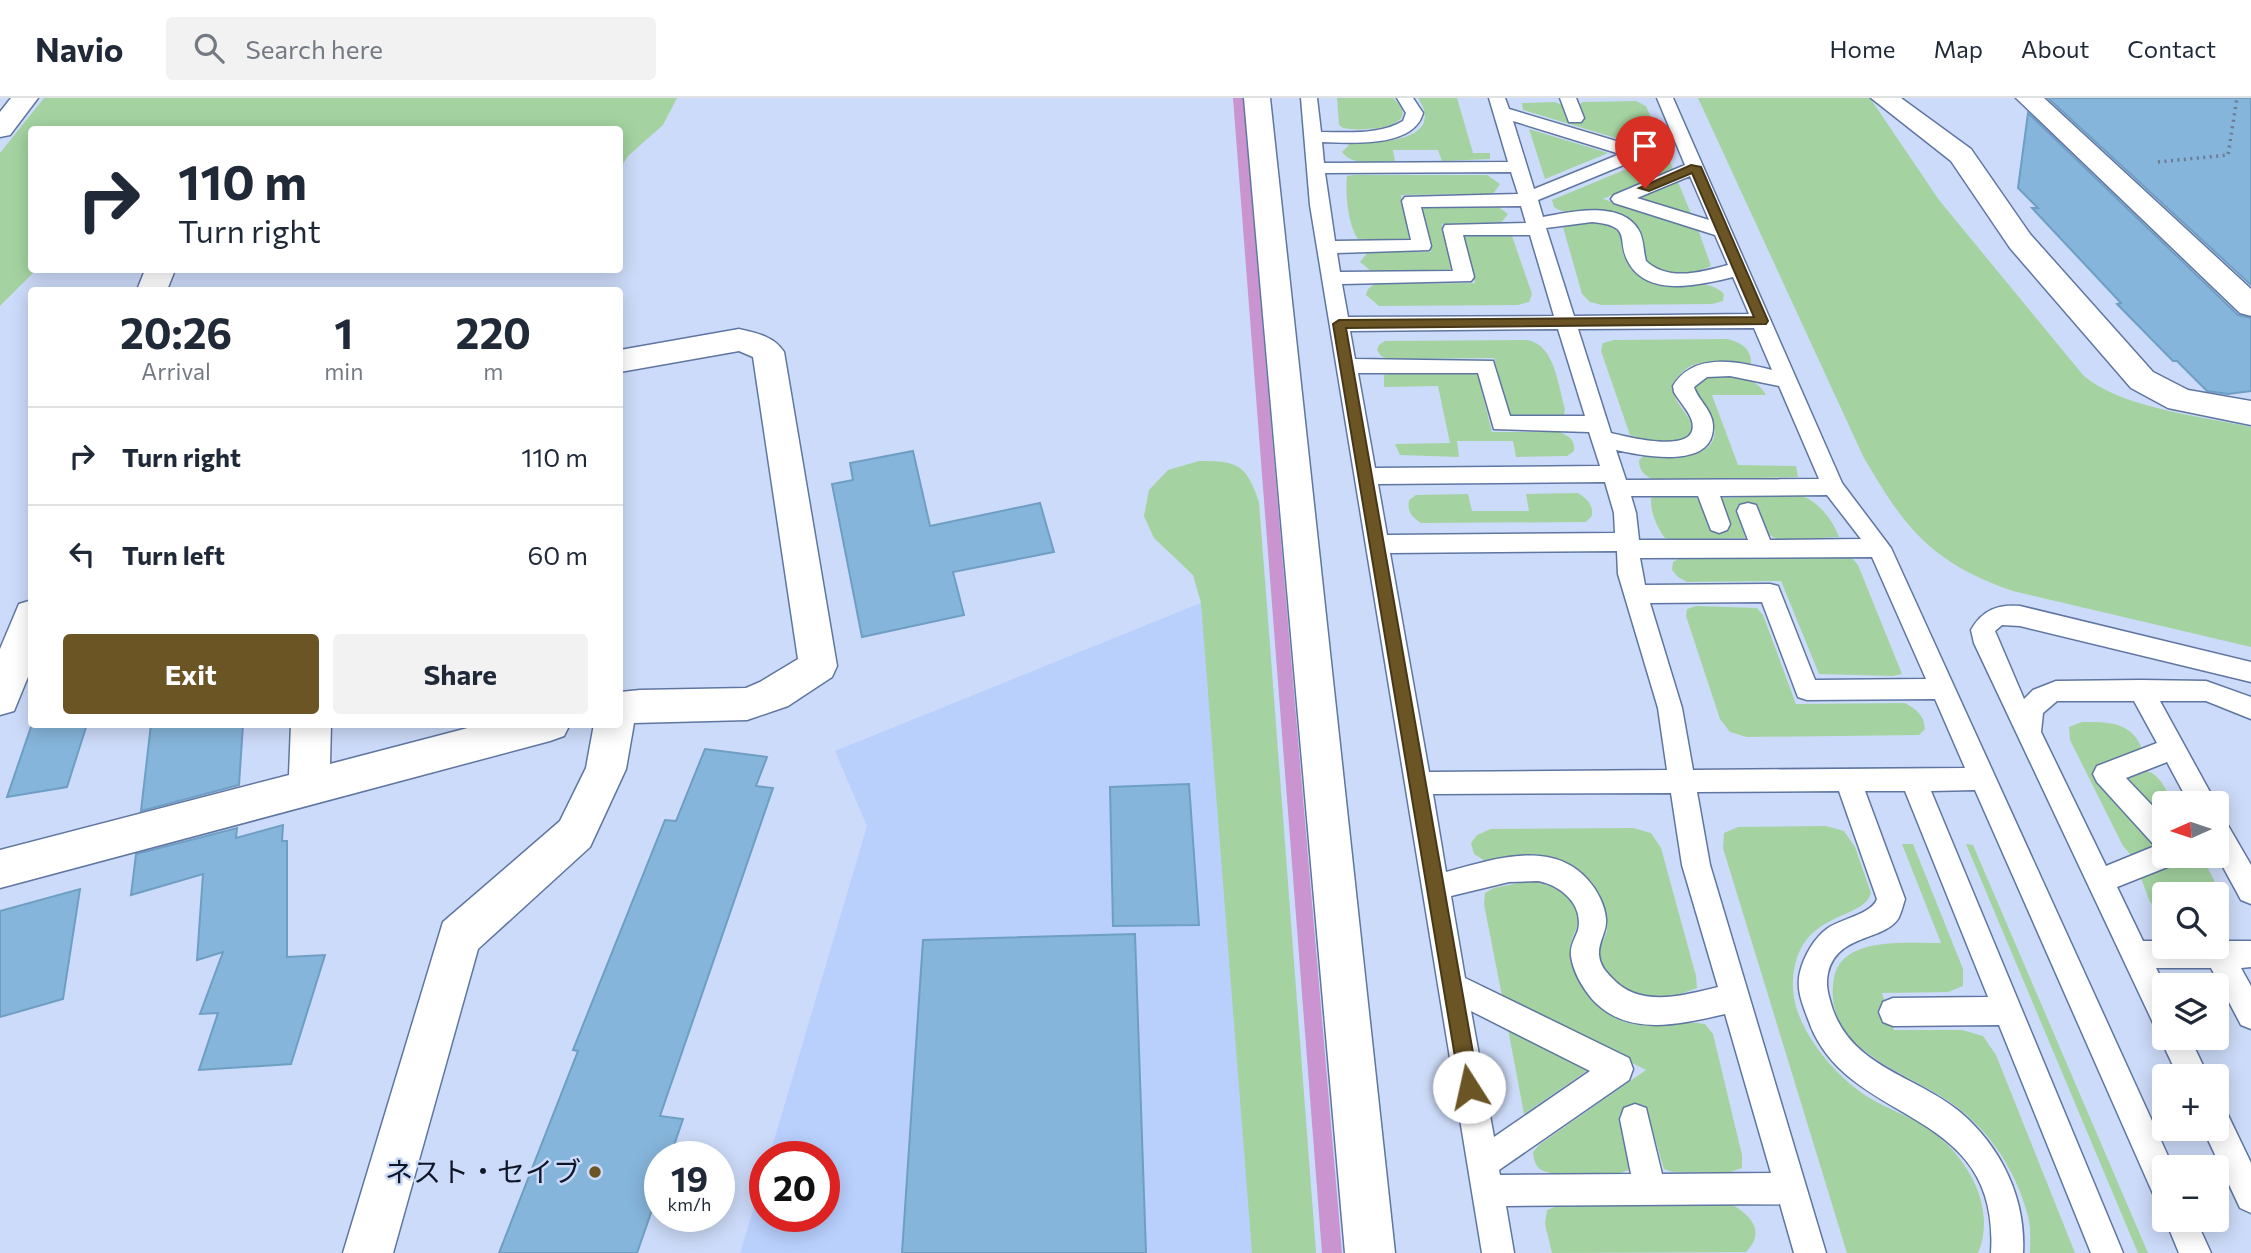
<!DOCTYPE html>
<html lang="en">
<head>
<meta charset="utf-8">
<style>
	:root { --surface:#fff; --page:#f2f2f3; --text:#1f2937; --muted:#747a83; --line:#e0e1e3; --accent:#6c5525 }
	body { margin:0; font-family:Commissioner,"Noto Sans JP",sans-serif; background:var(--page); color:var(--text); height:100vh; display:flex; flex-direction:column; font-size:26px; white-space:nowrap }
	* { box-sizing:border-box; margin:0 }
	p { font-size:23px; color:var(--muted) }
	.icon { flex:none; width:38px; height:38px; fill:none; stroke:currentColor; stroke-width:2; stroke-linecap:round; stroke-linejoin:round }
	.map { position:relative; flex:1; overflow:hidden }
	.sheet { position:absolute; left:28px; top:189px; width:595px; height:441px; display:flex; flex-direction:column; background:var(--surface); border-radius:7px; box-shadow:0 4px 18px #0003 }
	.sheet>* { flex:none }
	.top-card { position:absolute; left:28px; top:28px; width:595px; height:147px; border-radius:7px; box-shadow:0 4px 18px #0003; background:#fff; color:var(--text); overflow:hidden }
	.needle { width:46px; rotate:267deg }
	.controls { position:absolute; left:2152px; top:693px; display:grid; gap:14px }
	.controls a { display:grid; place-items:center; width:77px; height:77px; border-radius:7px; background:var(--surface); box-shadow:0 4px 18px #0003; font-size:35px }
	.speed { position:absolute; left:644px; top:1043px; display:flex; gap:14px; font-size:35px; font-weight:700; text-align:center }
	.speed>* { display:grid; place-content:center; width:91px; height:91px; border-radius:50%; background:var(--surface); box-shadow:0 4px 18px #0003; line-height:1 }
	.speed small { font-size:18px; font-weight:400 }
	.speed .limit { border:10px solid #d22; background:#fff; color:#111 }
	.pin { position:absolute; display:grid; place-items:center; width:60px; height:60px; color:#fff; margin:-72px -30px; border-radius:50% 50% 50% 0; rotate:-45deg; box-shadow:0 0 7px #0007 }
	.pin .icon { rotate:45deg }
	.me { position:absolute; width:77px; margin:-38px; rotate:350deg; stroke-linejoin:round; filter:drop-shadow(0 0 5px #0008) }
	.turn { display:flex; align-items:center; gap:24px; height:147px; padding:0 35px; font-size:32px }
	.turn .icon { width:91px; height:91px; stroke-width:2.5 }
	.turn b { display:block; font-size:49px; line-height:60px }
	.eta { display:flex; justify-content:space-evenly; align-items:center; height:119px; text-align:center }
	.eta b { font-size:42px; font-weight:700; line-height:49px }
	.action { display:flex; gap:14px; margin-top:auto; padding:14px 35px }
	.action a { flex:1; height:80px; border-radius:7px; background:var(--accent); color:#fff; font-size:28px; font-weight:700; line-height:80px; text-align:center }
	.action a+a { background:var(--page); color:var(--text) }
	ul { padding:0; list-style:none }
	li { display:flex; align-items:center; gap:21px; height:98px; padding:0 35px; border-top:2px solid var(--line) }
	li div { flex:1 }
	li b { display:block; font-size:26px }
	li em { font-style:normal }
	header { display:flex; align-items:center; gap:42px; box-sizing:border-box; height:98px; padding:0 35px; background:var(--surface); border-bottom:2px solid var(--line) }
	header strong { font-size:33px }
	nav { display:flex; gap:38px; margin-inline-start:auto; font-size:24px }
	.search { width:490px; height:63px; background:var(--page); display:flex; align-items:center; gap:18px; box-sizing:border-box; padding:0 24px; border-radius:7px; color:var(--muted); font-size:26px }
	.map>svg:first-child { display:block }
	.built { fill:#b9d0fd }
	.green { fill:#a4d3a1 }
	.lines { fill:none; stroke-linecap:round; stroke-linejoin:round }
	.stream { fill:#c994cf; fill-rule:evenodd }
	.building { fill:#86b5db; stroke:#6f9ec3; stroke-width:2 }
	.lane-casing { stroke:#5f76a2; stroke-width:3 }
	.street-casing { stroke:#5f76a2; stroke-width:3 }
	.path { stroke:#6e7a92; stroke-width:3.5; stroke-dasharray:2 4.5; stroke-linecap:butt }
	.lane { fill:#fff; fill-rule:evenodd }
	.street { fill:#fff; fill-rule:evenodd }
	.route { fill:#6c5525; stroke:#463718; stroke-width:2 }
	.poi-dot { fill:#6c5525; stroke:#ccdbf9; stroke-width:2.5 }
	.labels { text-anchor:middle; stroke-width:5; stroke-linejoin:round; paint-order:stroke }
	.near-poi-label { font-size:28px; fill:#0e1628; stroke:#ccdbf9; text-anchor:end }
</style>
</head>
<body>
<header>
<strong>Navio</strong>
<div class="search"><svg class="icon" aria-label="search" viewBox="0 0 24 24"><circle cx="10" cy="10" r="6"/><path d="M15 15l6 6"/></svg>Search here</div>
<nav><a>Home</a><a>Map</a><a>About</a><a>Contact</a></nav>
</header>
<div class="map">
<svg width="2251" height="1155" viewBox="0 0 2251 1155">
	<rect width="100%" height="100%" fill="#ccdbf9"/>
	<!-- built -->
	<path class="built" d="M1265 479 1316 1155H740L765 1073V1118H824V1059H769L867 728 835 653Z"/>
	<!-- green -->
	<path class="green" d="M44 0H677L663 27 628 58 620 71V32H32V172H36L0 208V55Z
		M1337 0H1393C1427 31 1361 34 1343 30L1339 27Z
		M1418 0H1457L1473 55H1490V61L1442 63 1438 52H1393L1395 63C1379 63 1352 69 1342 54L1351 45C1376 45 1447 44 1418 0Z
		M1698 0H1870L1939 102 2083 277C2120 310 2201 318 2251 329V549L2013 493C1932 465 1905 431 1863 358Z
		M1555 4 1562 7 1568 22 1583 21 1579 7 1583 4 1636 3 1646 8 1673 71 1603 101 1698 131 1711 168C1695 176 1649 184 1643 158 1642 151 1643 143 1641 135 1627 121 1612 113 1592 112 1580 111 1565 118 1554 109L1552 102 1665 55 1523 12 1522 5Z
		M1529 31 1608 55 1545 81Z
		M1354 77H1487L1500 86 1493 96 1401 97 1409 141H1358C1348 127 1345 95 1347 78Z
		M1678 84 1692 118 1637 101Z
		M1430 108H1497L1508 116 1501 125 1442 126 1452 167 1450 172 1371 173 1360 164 1368 154H1431L1422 114 1424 109Z
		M1593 123C1613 126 1628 134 1623 156 1655 211 1696 169 1724 196L1723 203 1712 206 1602 207 1590 204 1582 196 1563 129Z
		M1472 137 1512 138 1532 196 1529 204 1518 207 1379 208 1366 197 1368 191 1374 186 1475 185 1464 143 1465 138Z
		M1727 241C1741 244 1752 251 1751 267 1719 270 1694 251 1673 286L1676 302 1692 325 1691 335C1674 349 1650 344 1630 337L1601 253 1603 245 1614 242Z
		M1528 242C1555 248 1558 287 1565 311L1564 317H1511L1507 311 1494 260 1389 261 1381 258 1377 252 1379 247 1385 243Z
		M1392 275 1476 276 1479 282 1492 334H1560C1570 339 1575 342 1574 353L1567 358 1516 359 1513 343H1457L1459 359 1400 357 1395 346 1450 345 1438 288 1384 289V277Z
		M1708 278C1728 278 1756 277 1766 297H1712L1738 367 1796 368 1798 379 1654 382C1644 377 1639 373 1639 362L1645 357C1666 359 1725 364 1713 325 1709 313 1700 301 1694 291L1699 283Z
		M1199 363C1238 363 1246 366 1259 404L1316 1155H1252L1201 505 1193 477 1154 440 1144 418 1149 392 1168 372Z
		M1578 395C1588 402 1593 406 1592 418L1586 424 1421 425C1412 419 1407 414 1409 402L1416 397 1468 396 1472 413H1529L1526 396Z
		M1798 397C1816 400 1833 422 1839 439L1778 442 1768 436 1758 410H1737L1745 440 1674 442 1665 440C1657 430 1650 413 1651 400 1662 397 1689 393 1698 401 1704 407 1706 421 1709 429L1731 428 1722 400Z
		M1843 458 1853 461 1858 467 1902 576 1893 578 1819 576 1781 483 1687 484 1678 479 1672 472 1673 464 1680 460Z
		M1696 508 1757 510 1763 517 1796 606 1905 605C1917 612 1924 617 1925 631L1919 637 1747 639 1730 634 1720 621 1686 518 1687 511Z
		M2082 624C2107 624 2129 623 2141 648L2138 655 2093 672 2155 740V751L2140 757 2130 756 2123 748 2070 642 2069 629Z
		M2142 672C2160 674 2165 691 2173 705H2165V729L2125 688 2126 678Z
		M1826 728 1844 733 1855 749 1871 795C1863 824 1797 811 1793 883 1790 926 1834 978 1868 999 1886 1010 1907 1017 1925 1029 1965 1054 1998 1108 1978 1155H1847L1723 750 1724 735 1738 729Z
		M1633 730 1651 735 1661 750 1696 878 1697 890 1675 898 1651 900 1629 897 1602 870 1599 853 1607 833 1603 804 1584 778 1556 761 1485 763 1474 756 1471 745 1477 737 1491 731Z
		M1902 746H1913L1963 871V888L1948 894 1882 895 1894 932H1962L1983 938 1996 957 2075 1155H2030C2030 1143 2031 1129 2028 1118 2020 1087 2003 1054 1980 1030 1969 1018 1953 1005 1939 997 1895 970 1822 947 1834 880 1842 837 1909 846 1941 845Z
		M1966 746 1973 747 2148 1155H2138Z
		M2189 758H2201L2226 804 2228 819 2217 824V796H2165V820L2150 804 2141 780 2149 774Z
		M1529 783C1552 786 1578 795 1578 823 1578 832 1570 840 1571 849 1572 880 1594 913 1625 924 1652 933 1679 921 1705 926L1713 936 1742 1057V1070L1730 1074H1672L1664 1071 1648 1017H1619L1629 1064 1628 1072 1621 1075H1551C1538 1073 1534 1067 1533 1054L1539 1047 1646 972 1502 898 1484 806 1485 795 1494 790Z
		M1508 931 1588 972 1524 1016Z
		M1733 1107C1753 1119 1765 1135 1746 1154L1552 1155 1545 1126 1547 1112 1558 1108Z"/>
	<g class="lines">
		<!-- stream -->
		<path class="stream" d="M1233 0H1243L1342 1155H1322Z"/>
	</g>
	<!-- building -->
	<path class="building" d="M2048 0H2251V187Z
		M2028 15 2238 217 2251 220V293L2228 296 2207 293 2177 263H2173L2117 206 2121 205 2032 110H2038L2018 90Z
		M913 353 930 428 1040 405 1054 454 953 474 964 517 862 539 832 386 853 382 850 365Z
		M32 626H87L67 689 7 699Z
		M151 626H243L239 687 141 713Z
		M705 651 767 659 756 688 773 690 660 1018 683 1021 670 1059H660V1089L637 1155H499L578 953 573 952 665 722 676 723Z
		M1189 686 1199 827 1113 828 1110 689Z
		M283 727 282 743H287V859L325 857 291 966 199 972 218 915 200 916 223 854 197 862 203 776 131 797 136 756 237 730 236 740Z
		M80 791 63 901 0 919V813Z
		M1135 836 1146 1155H902L923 842Z"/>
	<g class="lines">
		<!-- lane casing -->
		<g class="lane-casing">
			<path id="lane" d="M1301 0H1317L1321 34C1348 34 1380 37 1403 23L1406 15 1397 0H1413L1423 15C1414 50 1351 45 1322 44L1324 65 1508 64 1489 0H1505L1509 11 1643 51 1646 55 1643 59 1538 102 1543 119C1569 114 1620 102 1638 131 1644 140 1643 152 1646 163 1669 184 1701 174 1728 167L1715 137 1614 105 1611 101 1614 97 1685 67 1657 0H1673L1842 385 1891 450 2173 1069H2165V1103L2154 1098 1975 692 1931 693 2123 1155H2091L1999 927 1893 928 1883 924 1879 914 1883 904 1893 900 1988 899 1905 693H1865L1905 801C1903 807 1901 816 1898 821 1883 843 1837 836 1828 875 1825 888 1829 899 1833 912 1854 970 1917 978 1960 1014 2001 1049 2026 1100 2023 1155H1991C2001 1004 1845 1031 1808 921 1802 905 1796 891 1800 874 1804 858 1814 840 1828 830 1841 821 1872 816 1877 801L1839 693 1697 694 1710 767 1826 1155H1794L1780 1106 1506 1108 1514 1155H1482L1310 107ZM1513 23 1620 56 1534 91ZM1511 74 1518 96 1405 99 1402 103 1411 142 1335 143 1325 75ZM1690 78 1709 122 1637 100ZM1521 108 1526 125 1445 127 1443 131 1453 173 1340 174 1337 155 1429 152 1431 148 1421 109ZM1592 124C1636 128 1614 143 1630 167 1651 200 1703 186 1733 179L1749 216 1574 218 1546 130ZM1463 137H1530L1554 218 1348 219 1342 186 1471 183 1474 179ZM1754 230 1772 272C1739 264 1694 253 1673 288L1674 294C1679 303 1689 313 1692 323 1701 358 1628 339 1611 335L1578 231ZM1558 231 1585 318H1510L1493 263 1355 261 1350 233ZM1358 275H1478L1494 331 1589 334 1600 368 1375 370ZM1730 278 1779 288 1819 381 1626 382 1616 352C1643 358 1714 372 1713 328 1713 313 1698 302 1694 289L1707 279ZM1605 384 1614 415 1615 435 1387 437 1378 386ZM1827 397 1861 441 1770 442 1756 407 1748 405 1740 407 1737 413 1748 442H1639L1636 415 1631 398H1698L1711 432 1719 435 1727 432 1730 426 1720 398ZM1617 453 1618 476 1658 610 1667 672 1429 674 1390 455ZM1872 459 1926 581 1815 582 1778 488 1770 486 1645 487 1640 460ZM1762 504 1798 599 1807 602 1935 601 1965 670 1693 672 1682 610 1650 505ZM1671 695 1682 767 1718 889C1682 898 1639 910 1612 880 1605 873 1600 867 1599 857 1598 844 1607 834 1606 821 1605 807 1597 792 1588 782 1552 740 1491 762 1446 774L1433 696ZM1538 783C1560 787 1584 806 1578 832 1575 841 1570 847 1571 858 1573 873 1582 889 1592 901 1627 940 1681 926 1725 916L1771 1075 1662 1076 1646 1010 1635 1006 1624 1010 1620 1021 1631 1076 1500 1077 1499 1072 1629 982 1633 971 1629 960 1465 880 1451 798 1509 784ZM1471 913 1590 973 1494 1039Z
				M1560 0H1576L1584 20 1581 24H1569Z
				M2020 508 2251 564V584L2020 528 2002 527 1995 533 2024 601 2033 592 2056 583 2141 582 2206 583 2251 599V621L2206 603H2160L2216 705H2189L2167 664 2126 680 2165 721V758H2178L2175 766 2117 789 2143 843H2165V849H2217V843H2251V869L2241 870 2251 888V931L2241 927 2211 870H2156L2165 887V940H2190L2208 978H2178L2160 940 2163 933 2155 929 1974 545 1971 532C1982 512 1998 506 2020 508ZM2057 603H2134L2157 645 2097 668 2093 676 2097 684 2155 748 2106 768 2041 634 2043 615Z
				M2217 720 2226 724 2251 767V806L2241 802 2217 758Z
				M2217 1013 2228 1017 2251 1065V1115L2240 1110 2203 1031H2217Z
				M2165 1121 2196 1122 2211 1155H2179Z"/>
		</g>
		<!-- street casing -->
		<g class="street-casing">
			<path id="street" d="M11 0H38L10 37 0 39V14Z
				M1244 0H1270L1395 1155H1345Z
				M1871 0H1901L1971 51 2030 136 2153 274 2188 292 2251 303V327L2168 310 2131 290 2010 150 1951 63Z
				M2016 0H2044L2251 191V218L2240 215Z
				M145 172H175L167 192H137Z
				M739 231C756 235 774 238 784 254L837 568 832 579 788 608 747 622 634 625 626 671 590 749 478 851 393 1155H343L443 824 560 723 586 670 594 626H620V594L640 592 746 590 760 584 798 561 753 259 739 253 620 274V252Z
				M32 502V569L14 613 0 617V551L19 506Z
				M291 626H331L330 666 483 626H570L564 638 550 643 0 790V752L289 677Z"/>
		</g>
		<!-- path -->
		<path class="path" d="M2158 64 2228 57 2237 0"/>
		<!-- lane -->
		<use href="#lane" class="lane"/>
		<!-- street -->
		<use href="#street" class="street"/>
	</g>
	<!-- route -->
	<path class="route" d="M1691 67 1701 69 1768 223 1766 226 1346 230 1479 989 1476 996 1469 999 1463 996 1460 989 1333 226 1339 222 1754 219 1692 75 1649 93 1639 90Z"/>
	<!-- markers -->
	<circle class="poi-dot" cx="595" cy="1074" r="7"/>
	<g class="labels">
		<!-- near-poi labels -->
		<g class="near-poi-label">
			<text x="581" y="1084">ネスト・セイブ</text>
		</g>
	</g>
</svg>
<div class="controls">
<a><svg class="needle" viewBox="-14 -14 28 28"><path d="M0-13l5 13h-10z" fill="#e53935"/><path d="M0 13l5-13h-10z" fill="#747a83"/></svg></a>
<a><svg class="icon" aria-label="search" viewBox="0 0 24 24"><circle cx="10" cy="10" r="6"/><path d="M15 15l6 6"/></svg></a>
<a><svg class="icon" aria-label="layers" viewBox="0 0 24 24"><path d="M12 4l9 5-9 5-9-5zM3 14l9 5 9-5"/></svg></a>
<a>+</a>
<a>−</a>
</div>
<div class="speed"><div>19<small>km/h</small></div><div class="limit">20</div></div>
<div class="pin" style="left:1645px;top:90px;background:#d93025"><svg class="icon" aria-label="arrive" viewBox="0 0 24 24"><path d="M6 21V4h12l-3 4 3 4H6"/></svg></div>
<svg class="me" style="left:1469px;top:989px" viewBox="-20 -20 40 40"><circle r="19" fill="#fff"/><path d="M0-13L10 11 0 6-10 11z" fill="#6c5525"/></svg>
<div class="top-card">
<div class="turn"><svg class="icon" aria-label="right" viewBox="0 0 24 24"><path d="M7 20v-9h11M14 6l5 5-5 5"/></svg><div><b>110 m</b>Turn right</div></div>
</div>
<section class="sheet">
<div class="eta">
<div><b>20:26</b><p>Arrival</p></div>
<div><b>1</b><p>min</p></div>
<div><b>220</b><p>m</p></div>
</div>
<ul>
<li><svg class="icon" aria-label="right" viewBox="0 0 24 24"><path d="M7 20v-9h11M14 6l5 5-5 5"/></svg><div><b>Turn right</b></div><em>110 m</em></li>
<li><svg class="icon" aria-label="left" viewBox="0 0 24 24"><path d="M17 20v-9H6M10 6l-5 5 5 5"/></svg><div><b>Turn left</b></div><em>60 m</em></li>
</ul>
<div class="action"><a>Exit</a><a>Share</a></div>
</section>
</div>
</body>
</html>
